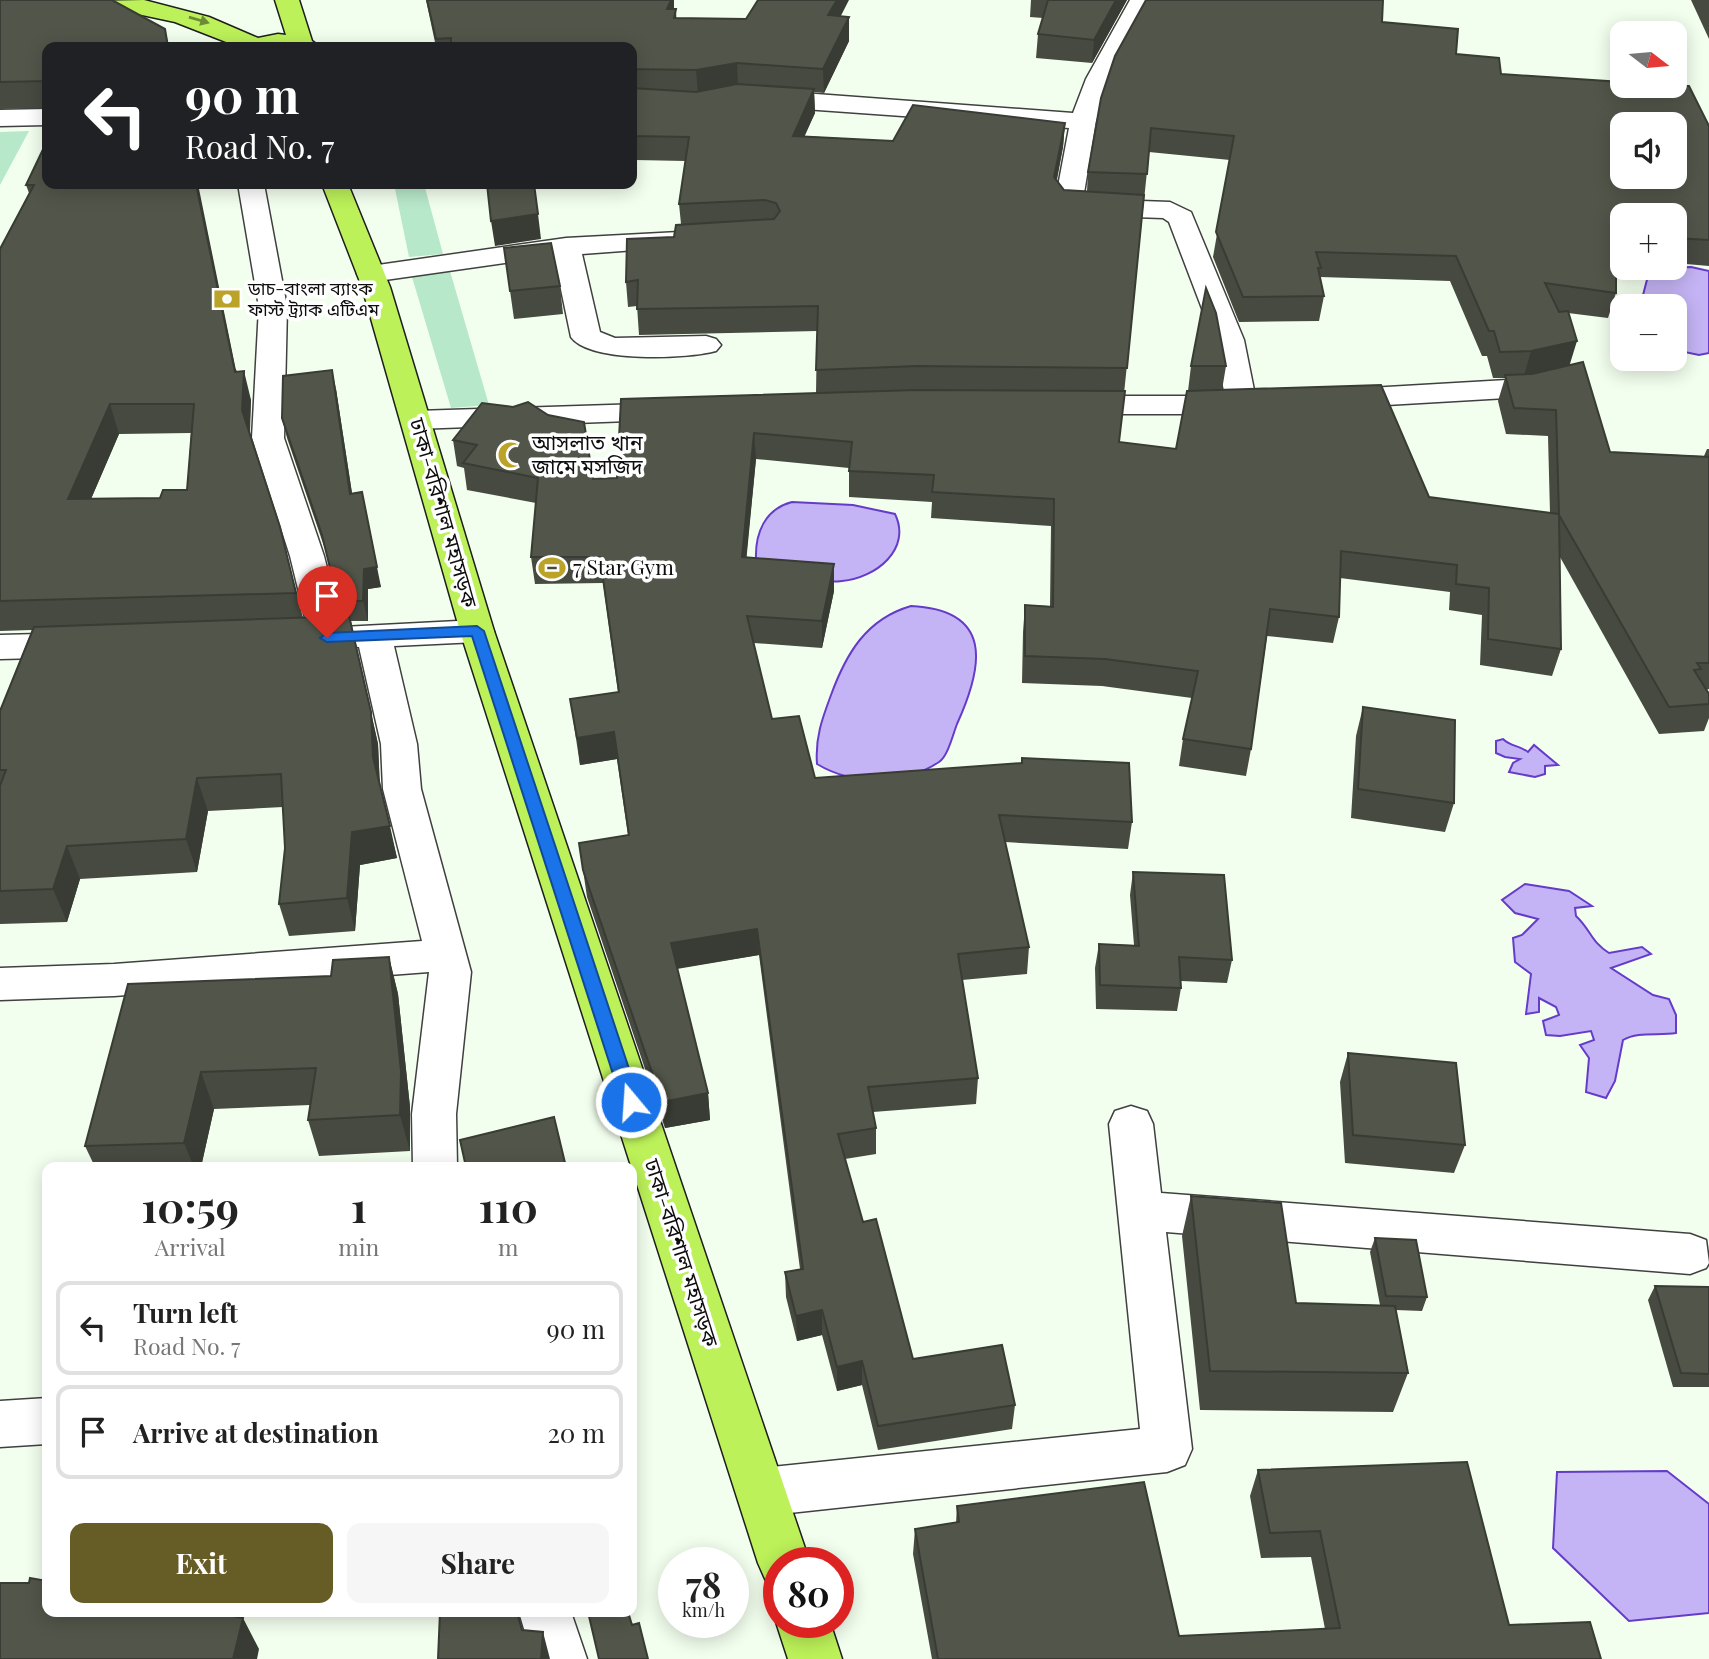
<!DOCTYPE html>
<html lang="en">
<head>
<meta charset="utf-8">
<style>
	:root { --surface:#fff; --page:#f6f6f6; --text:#222; --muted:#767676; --line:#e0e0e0; --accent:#665c25 }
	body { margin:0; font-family:"Playfair Display","Noto Sans Bengali",serif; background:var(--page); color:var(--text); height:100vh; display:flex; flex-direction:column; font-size:26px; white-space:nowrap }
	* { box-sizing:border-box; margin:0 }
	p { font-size:23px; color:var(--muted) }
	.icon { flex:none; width:38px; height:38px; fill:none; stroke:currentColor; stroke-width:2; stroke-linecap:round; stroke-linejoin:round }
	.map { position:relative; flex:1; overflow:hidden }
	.side { position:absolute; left:42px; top:1162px; width:595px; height:455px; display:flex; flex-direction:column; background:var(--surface); border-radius:14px; box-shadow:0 4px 18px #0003 }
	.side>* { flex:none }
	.guide { position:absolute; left:42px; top:42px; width:595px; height:147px; border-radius:14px; box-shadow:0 4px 18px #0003; background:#202124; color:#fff; overflow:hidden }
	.needle { width:46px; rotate:106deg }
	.buttons { position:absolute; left:1610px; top:21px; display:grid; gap:14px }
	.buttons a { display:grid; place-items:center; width:77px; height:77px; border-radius:14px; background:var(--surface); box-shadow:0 4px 18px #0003; font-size:35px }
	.speed { position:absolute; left:658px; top:1547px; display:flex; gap:14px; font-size:35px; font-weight:700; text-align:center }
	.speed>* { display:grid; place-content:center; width:91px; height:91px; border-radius:50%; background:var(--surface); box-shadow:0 4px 18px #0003; line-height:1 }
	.speed small { font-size:18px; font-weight:400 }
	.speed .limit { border:10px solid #d22; background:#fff; color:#111 }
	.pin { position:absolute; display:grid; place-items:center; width:60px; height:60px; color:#fff; margin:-72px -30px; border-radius:50% 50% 50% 0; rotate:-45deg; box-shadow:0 0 7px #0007 }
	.pin .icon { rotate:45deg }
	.me { position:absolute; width:77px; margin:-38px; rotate:342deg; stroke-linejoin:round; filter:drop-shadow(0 0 5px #0008) }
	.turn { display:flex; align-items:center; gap:24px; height:147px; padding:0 28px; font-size:32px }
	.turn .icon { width:91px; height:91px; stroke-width:2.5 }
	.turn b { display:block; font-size:49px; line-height:60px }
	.eta { display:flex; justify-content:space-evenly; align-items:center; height:119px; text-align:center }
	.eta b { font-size:42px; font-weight:700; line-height:49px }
	.action { display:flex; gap:14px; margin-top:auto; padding:14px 28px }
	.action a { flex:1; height:80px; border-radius:14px; background:var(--accent); color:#fff; font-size:28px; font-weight:700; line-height:80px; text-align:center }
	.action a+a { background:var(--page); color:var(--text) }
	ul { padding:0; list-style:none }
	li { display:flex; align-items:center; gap:21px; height:94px; margin:0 14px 10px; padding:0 14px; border:4px solid var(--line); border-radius:14px }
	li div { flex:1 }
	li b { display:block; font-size:26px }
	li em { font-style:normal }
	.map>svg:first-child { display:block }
	.green { fill:#b8e8ca }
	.water { fill:#c5b4f5; stroke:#653cca; stroke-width:2 }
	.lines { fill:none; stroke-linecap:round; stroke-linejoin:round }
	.minor-casing { stroke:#404040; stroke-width:3 }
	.highway-casing { stroke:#1e1e1e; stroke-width:3 }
	.minor { fill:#fff; fill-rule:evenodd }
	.highway { fill:#bcf159; fill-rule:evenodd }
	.wall { fill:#474a40; fill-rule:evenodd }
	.shaded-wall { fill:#393c34 }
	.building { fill:#52564a; stroke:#393c34; stroke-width:2; fill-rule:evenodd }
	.oneway { fill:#6d8a37 }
	.route { fill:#1a73e8; stroke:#114b97; stroke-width:2 }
	.labels { text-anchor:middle; stroke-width:7; stroke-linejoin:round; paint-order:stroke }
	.far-poi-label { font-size:18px; fill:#0d0d0d; stroke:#fff; text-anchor:start }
	.poi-label { font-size:21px; fill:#0d0d0d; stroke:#fff; text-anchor:start }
	.street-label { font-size:21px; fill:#0d0d0d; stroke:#fff }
</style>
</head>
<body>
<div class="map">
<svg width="1709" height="1659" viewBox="0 0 1709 1659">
	<rect width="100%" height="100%" fill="#f3ffee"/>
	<!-- green -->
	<path class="green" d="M29 131 0 185V132Z
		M394 184H424L443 254 409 257Z
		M450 271 489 405 451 408 412 277Z"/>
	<!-- water -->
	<path class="water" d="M1691 267 1709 271V353L1699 355 1675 350V306H1645L1643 295 1648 276 1663 268Z
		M792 502 853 505 895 514C912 549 876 578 842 581 830 583 789 579 778 575 770 572 762 564 756 559 755 533 765 509 792 502Z
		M911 606C993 610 984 665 957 724 953 734 948 756 939 762 903 786 852 785 817 764 815 738 822 719 831 695 846 654 866 619 911 606Z
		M1503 739C1511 747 1519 745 1528 752L1534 745 1558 765 1545 766V774L1535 777 1509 772 1513 763 1520 759 1505 757 1496 753V741Z
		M1525 884 1569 891 1592 906 1575 908 1576 916C1591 930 1591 942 1609 953L1642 947 1651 954 1611 968 1653 995 1669 999 1676 1015V1033C1659 1036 1638 1031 1623 1040L1615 1081 1606 1098 1586 1092 1589 1058 1580 1045 1594 1040 1591 1031 1560 1036 1546 1035 1543 1021 1559 1015 1556 1007 1539 998V1012L1526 1014 1531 974 1515 962 1513 938 1522 935 1538 919 1515 913 1502 900Z
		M1667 1471 1709 1504V1613L1629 1621 1553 1548 1557 1472Z"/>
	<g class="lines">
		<!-- minor casing -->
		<g class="minor-casing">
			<path id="minor" d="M1130 0H1154L1110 79 1096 121 1083 199 1170 202 1191 212 1244 340 1257 405 1253 412 1242 414H1072L1061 412 1057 405 1061 398 1072 396H1225L1214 340 1169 222 1163 218 1074 215 1064 213 1055 202 1069 128 762 106 753 103 749 98 753 93 762 90 1073 113 1086 79Z
				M47 109V125L0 126V110Z
				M238 184H264L287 307 284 438 324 556 342 627 477 620 489 623 494 631 489 639 477 642 394 646 417 744 421 789 471 972 456 1114 457 1167H413L412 1114 429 972 114 996 0 1000V968L114 964 422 941 383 789 381 744 359 647 340 645 327 649 315 646 310 638 290 556 252 438 259 307Z
				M679 232 689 234 693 240 689 246 582 254 600 332 615 338 706 336 716 339 721 345 716 351C687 359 590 363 571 337L554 256 371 282 361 280 357 274 361 268 371 266 566 238Z
				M1553 373 1564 376 1568 382 1564 388 1524 397 1335 408 1324 405 1320 399 1324 393 1335 390 1524 379Z
				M673 403 684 405 688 412 684 419 416 429 405 427 401 420 405 413 416 411Z
				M80 633 92 637 98 645 92 653 80 657 0 659V635Z
				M1131 1106 1147 1111 1153 1124 1161 1193 1690 1234 1706 1240 1709 1263 1706 1268 1690 1274 1166 1232 1192 1449 1185 1465 1167 1472 761 1516 743 1509 736 1492 743 1475 761 1468 1140 1429 1109 1124 1115 1111Z
				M47 1398V1444L0 1447V1401Z
				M519 1612H571L587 1659H533Z"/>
		</g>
		<!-- highway casing -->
		<g class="highway-casing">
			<path id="highway" d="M144 0 209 17 258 38 278 34 286 35 275 0H299L312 41 320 47H239L175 22 100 6 96 1Z
				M322 184H348L390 287 494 631 810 1563H779V1586L766 1581 758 1563 460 631 362 287Z
				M779 1617V1622H830L842 1659H788L776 1622Z"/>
		</g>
		<!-- minor -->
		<use href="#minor" class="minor"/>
		<!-- highway -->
		<use href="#highway" class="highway"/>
	</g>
	<!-- wall -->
	<path class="wall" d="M0 0 165 29 169 47H47V108L0 109Z
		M426 0H674V9H676V18L746 19 841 16 849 41 824 93 814 92 815 113 804 136 893 141 1065 123 1063 147 1057 180 1064 190 1087 191 1088 172 1101 98 1382 22 1501 74 1709 126V266L1675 263V215H1622V268H1629L1625 278H1616V293L1608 318 1568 313 1569 365 1610 452 1704 456 1707 449H1709V689L1706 690 1709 694V718L1704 731 1659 734 1560 557 1561 649 1552 676 1480 665 1482 615 1449 610 1450 592 1340 578 1339 617 1333 643 1267 636 1251 749 1246 776 1179 766 1183 739 1192 698 1102 686 1022 683 1023 632 1025 605 1050 606 1051 526 931 518 932 502 849 497V468L756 459 746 558 834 564V591L822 648 754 643 772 719 815 778 1132 822 1128 849 1005 842 1029 947 1027 974 962 980 978 1078 976 1104 873 1112 876 1128V1154L845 1159 863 1222 913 1359 1015 1405 1012 1429 878 1450 862 1385 837 1391 822 1335 797 1341 786 1297 785 1272 800 1269 759 955 677 969 708 1093 710 1120 665 1128 587 897 579 843 628 835 617 759 580 765 570 699 618 692 603 583 535 584 531 557 536 503 467 490 464 468 457 466 453 440 482 403 593 479 617 478 816 393 817 331 639 335 637 306 628 307 626 282 674 237 681 224 679 204 686 161 635 160 634 151H632V47H436ZM1149 152 1230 160 1213 257 1239 322 1319 321 1324 296 1320 277 1450 281 1482 356H1487L1493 378H1505L1498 401 1506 434 1548 436 1550 513 1429 497 1222 390 1226 366H1191L1188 391 1176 449 1119 442Z
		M1031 0H1127L1092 63 1036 58 1038 34 1043 18 1030 17Z
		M1691 0H1709V39Z
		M47 141 237 371 251 400 250 434 280 527 303 618 342 616 327 555 287 438 282 418 336 389 352 493 381 587 368 589V621H351L378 744 380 788 397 858 360 865 355 931 289 936 279 904 285 848 283 807 208 811 197 872 80 879 67 922 0 924V711L32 630 0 631V249L29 193 26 185ZM191 433 187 490 160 498 91 499 119 434Z
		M504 248 560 286 563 314 514 319Z
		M1363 707 1454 803 1445 832 1351 818 1356 736Z
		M1133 872 1232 960 1227 983 1181 981V988L1177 1011 1096 1009 1095 968 1099 944 1134 945 1130 895Z
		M389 957 398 994 410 1107V1151L319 1156 308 1120 310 1105 214 1109 201 1167H95L85 1146 331 976Z
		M1348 1053 1465 1145 1454 1173 1345 1163 1340 1082Z
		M1191 1196 1296 1303 1380 1305 1370 1252 1375 1238 1427 1297 1422 1311 1396 1310 1408 1373 1393 1412 1200 1410 1182 1236Z
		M1655 1286 1709 1287V1387H1673L1648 1300Z
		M1258 1470 1509 1625 1601 1659H932L913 1554 915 1529 956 1523 957 1506 1179 1636 1325 1629 1311 1557 1261 1558 1250 1496Z"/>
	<!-- shaded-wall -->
	<path class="shaded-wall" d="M671 0H674V15L676 9 677 33 667 9Z
		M837 0H849L829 39 828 15Z
		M1116 0H1127L1092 63 1094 40Z
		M849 17V41L824 93 823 69Z
		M737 63 738 86 698 94 696 70Z
		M814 89 815 113 794 160 793 136Z
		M1065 123 1063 147 1052 202 1054 177Z
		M196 184H198L242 400 244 371 251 400 249 439 242 410Z
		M538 214 541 239 495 246 491 221Z
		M1577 341 1569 367 1524 376 1531 351Z
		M332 370 336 389 355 513 350 494Z
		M110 404 119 434 78 529 68 499Z
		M754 433 756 459 744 584 742 557Z
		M362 492 381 587 368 589V621L363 601 364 569Z
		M834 564V591L822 648V621Z
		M349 616 378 744 380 790 373 757Z
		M614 732 617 759 580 765 577 738Z
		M197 778 208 811 197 872 186 839Z
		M390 826 397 858 360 865 355 931 347 898 352 832Z
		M67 846 80 879 67 922 53 889Z
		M757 929 759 955 673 969 671 943Z
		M389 957 398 994 410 1107V1151L400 1115Z
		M201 1072 214 1109 201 1167H194L184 1143Z
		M708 1093 710 1120 665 1128 662 1102Z
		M822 1310V1335L797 1341 796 1316Z
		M862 1361V1385L837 1391V1367Z
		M243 1618 259 1649 257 1659H233Z
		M543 1632 550 1659H541Z"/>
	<!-- building -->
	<path class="building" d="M0 0H112L165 29 168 47H47V81L0 82Z
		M427 0H671L667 9H676L674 18 746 19 758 0H837L828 15 849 17 823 69 737 63 696 70 632 69V47H451V38L436 39Z
		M1048 0H1116L1094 40 1038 34Z
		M1146 0H1383L1382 22 1458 29 1456 54 1499 58 1501 74 1622 82V86H1689L1709 126V240L1675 238V215H1622V252H1616V293L1545 283 1559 312 1568 311 1577 341 1531 351 1500 352 1494 331H1489L1456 256 1316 252 1321 268H1318L1324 296 1243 297 1216 232 1234 136 1151 128 1147 174 1088 172 1101 98 1115 56ZM1622 124H1675V177H1622Z
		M737 84 814 89 793 136 893 141 913 105 1065 123 1054 177 1064 190 1144 195 1127 368 917 366 816 370 818 306 637 309 638 280 626 282 627 239 674 237 676 225 774 219 780 211 776 203 765 200 679 204 689 137 633 136 635 127H632V88L696 92Z
		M47 141V184H196L235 372 244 371 242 410 280 527 296 593 0 601V249L34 185H26ZM110 404H194L187 490H163L160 498 68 499Z
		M487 184H534L538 214 491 221Z
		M551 243 560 286 510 291 504 248Z
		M1206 288 1216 313 1226 366H1191Z
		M1583 362 1610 452 1709 457V663H1697L1701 669 1694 670 1709 694V704L1669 707 1559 515 1561 649 1488 639 1489 588 1456 584 1457 565 1341 551 1339 617 1270 609 1251 749 1183 739 1198 671 1105 659 1025 656V605L1053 607 1054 499 932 492 934 475 849 471 852 442 754 433 742 557 834 564 822 621 747 616 772 719 799 716 815 778 1022 763V758L1129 763 1132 822 999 815 1029 947 958 954 978 1078 868 1087 876 1128 838 1134 863 1222 876 1219 913 1359 1002 1345 1015 1405 878 1426 862 1361 837 1367 822 1310 796 1316 785 1272 803 1269 757 929 671 943 708 1093 662 1102 583 870 579 843 629 835 614 732 577 738 570 699 619 692 600 557H531L538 478 463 463 477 445 453 440 482 403 513 407 528 402 548 415 584 422 593 479 617 478 621 399 917 390 1125 391 1119 442 1176 449 1187 391 1381 385 1429 497 1559 514 1556 410 1514 408 1505 375 1532 374Z
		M332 370 350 494 362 492 377 567 364 569 363 601H338L322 535 282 418 283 376Z
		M349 616 371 712 373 757 390 826 352 832 347 898 279 904 285 848 281 774 197 778 186 839 67 846 53 889 0 891V786L6 770H0V711L34 627Z
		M1363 707 1455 720 1454 803 1358 789Z
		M1133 872 1224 875 1232 960 1179 957 1181 988 1100 985 1099 944 1139 946Z
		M389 957 401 1071 400 1115 308 1120 316 1068 201 1072 184 1143 85 1146 128 984 331 976 333 960Z
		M1348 1053 1456 1063 1465 1145 1353 1135Z
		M554 1117 566 1167H466L460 1140Z
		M1191 1196 1281 1203 1296 1303 1395 1306 1408 1373 1210 1371Z
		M1375 1238 1416 1240 1427 1297 1386 1296Z
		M1655 1286 1709 1287V1374L1681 1373Z
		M1467 1462 1509 1625 1590 1622 1601 1659H938L915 1529 959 1522 957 1506 1144 1482 1179 1636 1340 1628 1320 1531 1270 1533 1258 1470Z
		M30 1578 47 1581V1612H210L243 1618 233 1659H0V1583H29Z
		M440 1612H517L522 1630 543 1632 541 1659H438Z
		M588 1612H628L632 1625 639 1623 648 1659H599Z"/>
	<!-- one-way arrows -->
	<defs><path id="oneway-solid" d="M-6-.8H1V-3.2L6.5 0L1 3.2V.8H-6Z" transform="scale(1.75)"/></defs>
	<use class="oneway" href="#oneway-solid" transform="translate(199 20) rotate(16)"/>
	<!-- route -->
	<path class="route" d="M477 626 484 631 640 1102 631 1109 622 1102 472 636 327 642 320 638 327 633Z"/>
	<!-- icons -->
	<defs>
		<g id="bank-bare" transform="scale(2.1)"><path d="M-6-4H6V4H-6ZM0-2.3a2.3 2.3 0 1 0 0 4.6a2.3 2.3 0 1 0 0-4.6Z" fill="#baa328" stroke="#fff" stroke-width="2.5" paint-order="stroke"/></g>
		<g id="mosque-bare" transform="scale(2.1)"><path d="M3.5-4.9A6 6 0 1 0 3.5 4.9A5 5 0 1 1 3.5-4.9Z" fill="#baa328" stroke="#fff" stroke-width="2.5" paint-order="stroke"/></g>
		<g id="stadium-bare" transform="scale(2.1)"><path d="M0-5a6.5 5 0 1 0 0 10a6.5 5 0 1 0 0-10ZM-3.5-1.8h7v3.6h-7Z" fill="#baa328" stroke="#fff" stroke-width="2.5" paint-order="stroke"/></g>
	</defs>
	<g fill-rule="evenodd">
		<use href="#bank-bare" x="227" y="299"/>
		<use href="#mosque-bare" x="511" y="455"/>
		<use href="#stadium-bare" x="552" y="568"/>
	</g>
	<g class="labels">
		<!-- far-poi labels -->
		<g class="far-poi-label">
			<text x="248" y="295">ডাচ-বাংলা ব্যাংক<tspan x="248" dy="21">ফাস্ট ট্র্যাক এটিএম</tspan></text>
		</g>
		<!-- poi labels -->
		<g class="poi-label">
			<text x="532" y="450">আসলাত খান<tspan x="532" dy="24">জামে মসজিদ</tspan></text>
			<text x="573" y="575">7 Star Gym</text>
		</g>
		<!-- street labels -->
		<g class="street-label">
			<text transform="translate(443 513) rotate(74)" y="7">ঢাকা-বরিশাল মহাসড়ক</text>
			<text transform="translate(681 1253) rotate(72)" y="7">ঢাকা-বরিশাল মহাসড়ক</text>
		</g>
	</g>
</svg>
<div class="buttons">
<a><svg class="needle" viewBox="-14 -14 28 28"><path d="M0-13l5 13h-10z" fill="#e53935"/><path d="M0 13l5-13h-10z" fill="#767676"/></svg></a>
<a><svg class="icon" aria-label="sound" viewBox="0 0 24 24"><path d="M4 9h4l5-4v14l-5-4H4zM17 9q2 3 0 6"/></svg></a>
<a>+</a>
<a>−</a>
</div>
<div class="speed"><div>78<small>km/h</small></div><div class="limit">80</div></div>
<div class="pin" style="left:327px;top:638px;background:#d93025"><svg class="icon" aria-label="arrive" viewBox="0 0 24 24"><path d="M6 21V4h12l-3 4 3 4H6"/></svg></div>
<svg class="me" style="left:631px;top:1102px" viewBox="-20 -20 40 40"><circle r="17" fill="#1a73e8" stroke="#fff" stroke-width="3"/><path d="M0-11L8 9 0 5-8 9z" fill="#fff"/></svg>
<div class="guide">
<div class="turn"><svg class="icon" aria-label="left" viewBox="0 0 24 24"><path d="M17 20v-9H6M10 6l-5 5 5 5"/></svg><div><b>90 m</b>Road No. 7</div></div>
</div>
<section class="side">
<div class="eta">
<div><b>10:59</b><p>Arrival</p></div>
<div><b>1</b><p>min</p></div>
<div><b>110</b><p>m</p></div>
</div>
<ul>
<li><svg class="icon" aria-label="left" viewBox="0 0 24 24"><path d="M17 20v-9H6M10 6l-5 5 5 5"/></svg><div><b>Turn left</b><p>Road No. 7</p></div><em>90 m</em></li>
<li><svg class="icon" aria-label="arrive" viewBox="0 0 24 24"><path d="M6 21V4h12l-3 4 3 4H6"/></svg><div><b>Arrive at destination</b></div><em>20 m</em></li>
</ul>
<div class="action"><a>Exit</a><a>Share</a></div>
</section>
</div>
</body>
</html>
